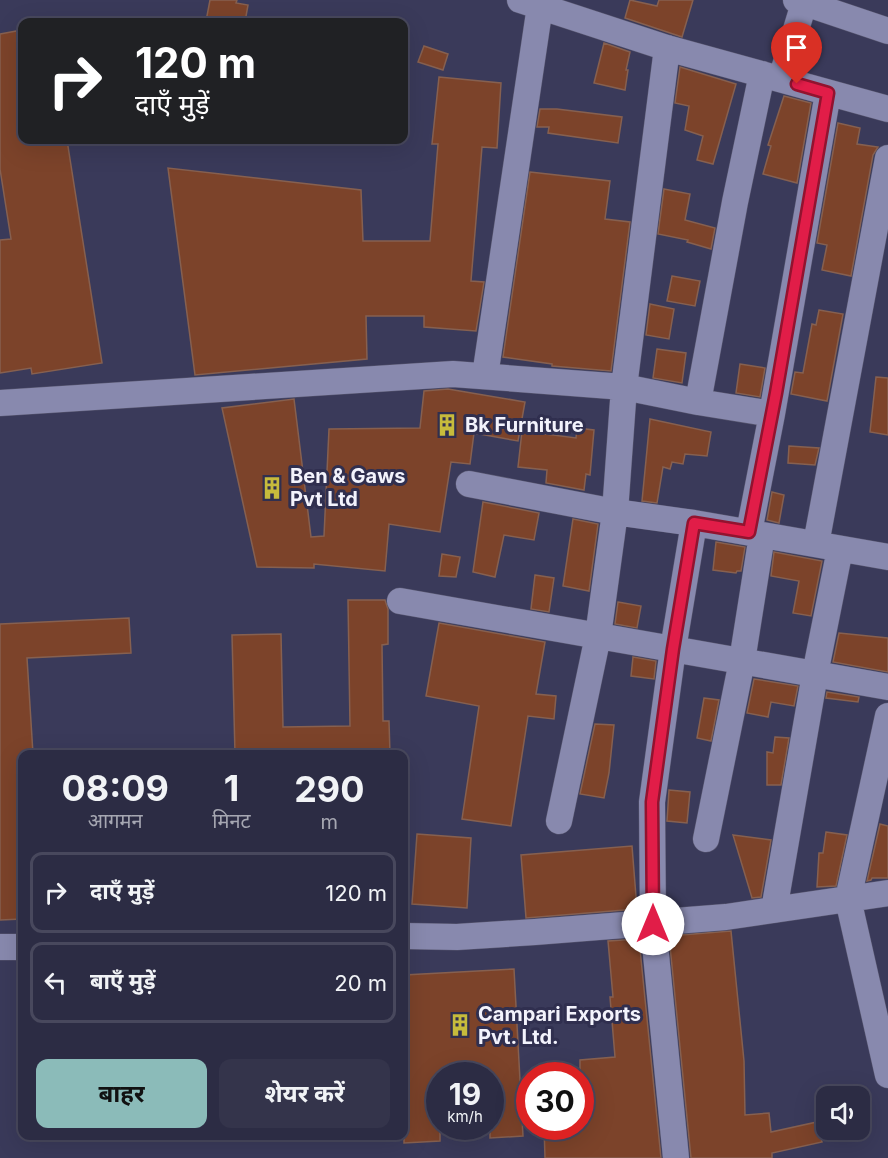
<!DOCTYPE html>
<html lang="hi">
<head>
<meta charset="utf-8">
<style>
	:root { --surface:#2c2c44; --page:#34344b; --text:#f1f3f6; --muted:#a6a7b2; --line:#48485d; --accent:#8bbbb9 }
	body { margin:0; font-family:Inter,"Noto Sans Devanagari",sans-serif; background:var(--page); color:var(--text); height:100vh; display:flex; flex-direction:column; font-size:22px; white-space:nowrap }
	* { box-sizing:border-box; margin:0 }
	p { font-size:20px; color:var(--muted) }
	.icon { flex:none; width:33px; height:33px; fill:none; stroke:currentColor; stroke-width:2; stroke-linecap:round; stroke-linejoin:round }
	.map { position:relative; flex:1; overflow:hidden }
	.drawer { position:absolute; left:18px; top:750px; width:390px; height:390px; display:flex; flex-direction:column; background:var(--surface); border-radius:12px; box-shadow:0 6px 24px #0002,0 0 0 2px var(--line) }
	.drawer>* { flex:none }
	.banner { position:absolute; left:18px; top:18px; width:390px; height:126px; border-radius:12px; box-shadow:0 6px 24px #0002,0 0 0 2px var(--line); background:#202124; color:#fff; overflow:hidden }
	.controls { position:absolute; left:816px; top:1086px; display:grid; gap:12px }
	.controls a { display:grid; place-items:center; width:54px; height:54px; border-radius:12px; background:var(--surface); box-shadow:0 6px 24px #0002,0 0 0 2px var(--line); font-size:30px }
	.speed { position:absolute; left:426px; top:1062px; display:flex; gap:12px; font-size:30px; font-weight:700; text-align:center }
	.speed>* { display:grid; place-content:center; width:78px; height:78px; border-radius:50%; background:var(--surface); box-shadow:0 6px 24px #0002,0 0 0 2px var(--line); line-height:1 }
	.speed small { font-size:15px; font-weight:400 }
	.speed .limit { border:9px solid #d22; background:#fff; color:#111 }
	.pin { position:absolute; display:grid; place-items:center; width:51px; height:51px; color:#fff; margin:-62px -26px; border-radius:50% 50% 50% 0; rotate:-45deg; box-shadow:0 0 6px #0007 }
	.pin .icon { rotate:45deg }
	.me { position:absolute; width:66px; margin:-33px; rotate:0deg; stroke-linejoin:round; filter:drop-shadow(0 0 4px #0008) }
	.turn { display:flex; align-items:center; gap:21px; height:126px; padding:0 18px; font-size:27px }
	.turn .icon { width:78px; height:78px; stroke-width:2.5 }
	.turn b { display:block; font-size:42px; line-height:51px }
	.eta { display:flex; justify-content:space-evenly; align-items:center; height:102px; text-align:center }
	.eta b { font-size:36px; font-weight:700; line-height:42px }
	.cta { display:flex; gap:12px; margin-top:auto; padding:12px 18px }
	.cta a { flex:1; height:69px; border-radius:12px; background:var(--accent); color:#111; font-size:24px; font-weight:700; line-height:69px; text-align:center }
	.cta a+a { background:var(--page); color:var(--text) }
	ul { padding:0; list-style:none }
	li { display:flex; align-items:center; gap:18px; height:81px; margin:0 12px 9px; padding:0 6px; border:3px solid var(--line); border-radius:12px }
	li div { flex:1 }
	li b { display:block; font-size:22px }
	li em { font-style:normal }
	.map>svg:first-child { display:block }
	.building { fill:#7c432a; stroke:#866050; stroke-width:1.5 }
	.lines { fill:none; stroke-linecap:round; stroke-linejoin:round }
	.minor-casing { stroke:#585770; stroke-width:27 }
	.minor { stroke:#8889ae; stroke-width:26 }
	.route-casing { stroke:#92132f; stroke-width:15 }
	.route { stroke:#e11d48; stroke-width:10 }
	.labels { text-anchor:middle; stroke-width:6; stroke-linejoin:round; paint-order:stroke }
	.poi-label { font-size:20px; font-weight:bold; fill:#f3f3fc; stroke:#302f4f; text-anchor:start }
</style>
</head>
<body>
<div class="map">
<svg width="888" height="1158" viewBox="0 0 888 1158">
	<rect width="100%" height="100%" fill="#3a3a5a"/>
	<!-- building -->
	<path class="building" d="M210 0H237L236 3 248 5 245 22 206 21Z
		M630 0 657 6 659 0H693L682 37 625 18Z
		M22 30V140H67L102 363 32 374 31 368 0 373V240L11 239 0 169V34Z
		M604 43 630 52 626 70H628L625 90 594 83Z
		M424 46 448 54 443 70 418 62Z
		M680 67 736 84 713 164 697 160 703 136 685 130 689 106 675 103Z
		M439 77 501 83 497 148 482 147 471 281 484 282 476 331 424 327V316H366L367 359 195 375 168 168 361 190 363 241H430L438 144H432Z
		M784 96 811 103 797 183 763 174 771 146 768 145Z
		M540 109H557L622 117 618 143 548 133 549 127H537Z
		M838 123 860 128 857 144 878 147 873 155 851 276 822 270 827 245 817 243Z
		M530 172 610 181 605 219 630 222 611 371 552 366V364L503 357Z
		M664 189 690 194 685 220 715 228 711 249 687 242 688 240 658 234Z
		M672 276 700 281 695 306 667 301Z
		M650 304 674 309 669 339 646 335Z
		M819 310 843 314 827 401 791 394 795 372 803 373 812 324 816 325Z
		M657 349 686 353 682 383 653 378Z
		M740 364 765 368 760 397 736 393Z
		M876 377 888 378V435L870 432Z
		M448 389 525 402 518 441 474 433 470 464 451 462 440 532 389 524 385 571 314 564V568L257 567 222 408 294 399 311 537 324 536 329 429 420 428 424 391Z
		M650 419 711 432 707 456 685 454 683 464 672 462 670 469 663 467 657 503 642 501Z
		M577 428 594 430 590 475 586 474 584 490 546 483 547 470 518 467 522 431 576 438Z
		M789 446 819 448 815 465 788 463Z
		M772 492 784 495 779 523 767 520Z
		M483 502 539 513 534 540 504 535 495 577 473 572Z
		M573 519 598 524 589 591 563 586Z
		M716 542 745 547 741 571H737L736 573 713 570Z
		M774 552 822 561 811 616 793 613 799 581 771 576Z
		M442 554 460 557 456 577 439 576Z
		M535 575 554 578 549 612 531 609Z
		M348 600H385L388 609V644L382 645 383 721H389L390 754H235L232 635 281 634 283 727 350 726Z
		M618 602 641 606 637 628 615 624Z
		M129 618 131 653 27 658 33 754H22V919L0 920V624Z
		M439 623 545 642 536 694 556 696 554 719 528 716 511 826 462 819 479 706 426 696Z
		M839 633 888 638V672L833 662Z
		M633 657 656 661 654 679 631 676Z
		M754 679 798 686 794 706 771 702 768 717 747 713Z
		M827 692 859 697 858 702 826 698Z
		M704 698 719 700 711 741 697 738Z
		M595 724 614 725 609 773 604 798 580 794Z
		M775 737 789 738 781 785H767V752L773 753Z
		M669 790 690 792 687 823 667 821Z
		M880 824 888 826V878H872L871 880 867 881Z
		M826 832 847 835 836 886 817 887 819 853H823Z
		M417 834 471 838 467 908 412 904Z
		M733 835 771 840 761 897 752 898Z
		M632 846 637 909 526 918 521 855Z
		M731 931 744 1061 745 1115 769 1113 771 1132 817 1122 822 1142 772 1153V1158H691L669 936Z
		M639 939 661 1158H545L544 1126H580V1060L615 1057 610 997H613L608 941Z
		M514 969 523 1136 490 1138V1076H440V1141L404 1143V975Z"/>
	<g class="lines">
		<!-- minor casing -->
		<g class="minor-casing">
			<path id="minor" d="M520 0 667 48 888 109
				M796 0 888 31
				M781 79 805 0
				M485 376 540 6
				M698 402 735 202 762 74
				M0 403 453 374 624 387 698 402 772 414
				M469 484 615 512 694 523 888 557
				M749 532 772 414 828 93
				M816 544 888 158
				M400 601 888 687
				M888 716 848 899 888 1075
				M559 821 598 636 615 512 624 387 667 48
				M706 839 742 661 762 535
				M774 910 815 674 840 549
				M404 936 457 937 535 932 726 917 888 893
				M0 947H22
				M676 1158 653 924 652 802 673 649 694 523"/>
		</g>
		<!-- minor -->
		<use href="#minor" class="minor"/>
	</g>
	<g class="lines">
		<!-- route casing -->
		<g class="route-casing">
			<path id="route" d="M653 924 652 802 673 649 694 523 749 532 776 393 828 93 797 84"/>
		</g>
		<!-- route -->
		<use href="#route" class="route"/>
	</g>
	<!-- icons -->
	<defs>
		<g id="building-bare" transform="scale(1.8)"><path d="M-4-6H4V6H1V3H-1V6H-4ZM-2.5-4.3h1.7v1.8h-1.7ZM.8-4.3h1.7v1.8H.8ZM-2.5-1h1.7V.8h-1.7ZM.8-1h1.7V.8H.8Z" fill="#c7bb3c" stroke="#302f4f" stroke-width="2.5" paint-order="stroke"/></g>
	</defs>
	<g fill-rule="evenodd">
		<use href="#building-bare" x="447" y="425"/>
		<use href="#building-bare" x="272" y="488"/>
		<use href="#building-bare" x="460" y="1025"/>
	</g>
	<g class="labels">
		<!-- poi labels -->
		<g class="poi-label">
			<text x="465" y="432">Bk Furniture</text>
			<text x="290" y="483">Ben &amp; Gaws<tspan x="290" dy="23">Pvt Ltd</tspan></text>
			<text x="478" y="1021">Campari Exports<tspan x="478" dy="23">Pvt. Ltd.</tspan></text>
		</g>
	</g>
</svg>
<div class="controls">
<a><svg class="icon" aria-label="sound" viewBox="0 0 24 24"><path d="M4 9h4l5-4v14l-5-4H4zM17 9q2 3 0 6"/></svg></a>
</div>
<div class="speed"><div>19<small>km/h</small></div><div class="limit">30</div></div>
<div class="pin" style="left:797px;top:84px;background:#d93025"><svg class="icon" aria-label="arrive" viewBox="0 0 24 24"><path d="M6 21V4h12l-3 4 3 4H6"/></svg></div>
<svg class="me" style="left:653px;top:924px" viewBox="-20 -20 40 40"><circle r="19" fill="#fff"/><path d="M0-13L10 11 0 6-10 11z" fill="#e11d48"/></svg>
<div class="banner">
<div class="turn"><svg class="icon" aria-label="right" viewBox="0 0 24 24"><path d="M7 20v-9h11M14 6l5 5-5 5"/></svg><div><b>120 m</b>दाएँ मुड़ें</div></div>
</div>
<section class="drawer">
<div class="eta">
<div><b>08:09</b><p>आगमन</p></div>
<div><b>1</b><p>मिनट</p></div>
<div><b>290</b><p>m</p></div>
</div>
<ul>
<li><svg class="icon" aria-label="right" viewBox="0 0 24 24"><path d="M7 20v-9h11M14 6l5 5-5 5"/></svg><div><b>दाएँ मुड़ें</b></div><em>120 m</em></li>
<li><svg class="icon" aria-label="left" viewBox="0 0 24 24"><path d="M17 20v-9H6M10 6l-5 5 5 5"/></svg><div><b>बाएँ मुड़ें</b></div><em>20 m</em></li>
</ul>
<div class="cta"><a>बाहर</a><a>शेयर करें</a></div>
</section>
</div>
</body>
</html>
